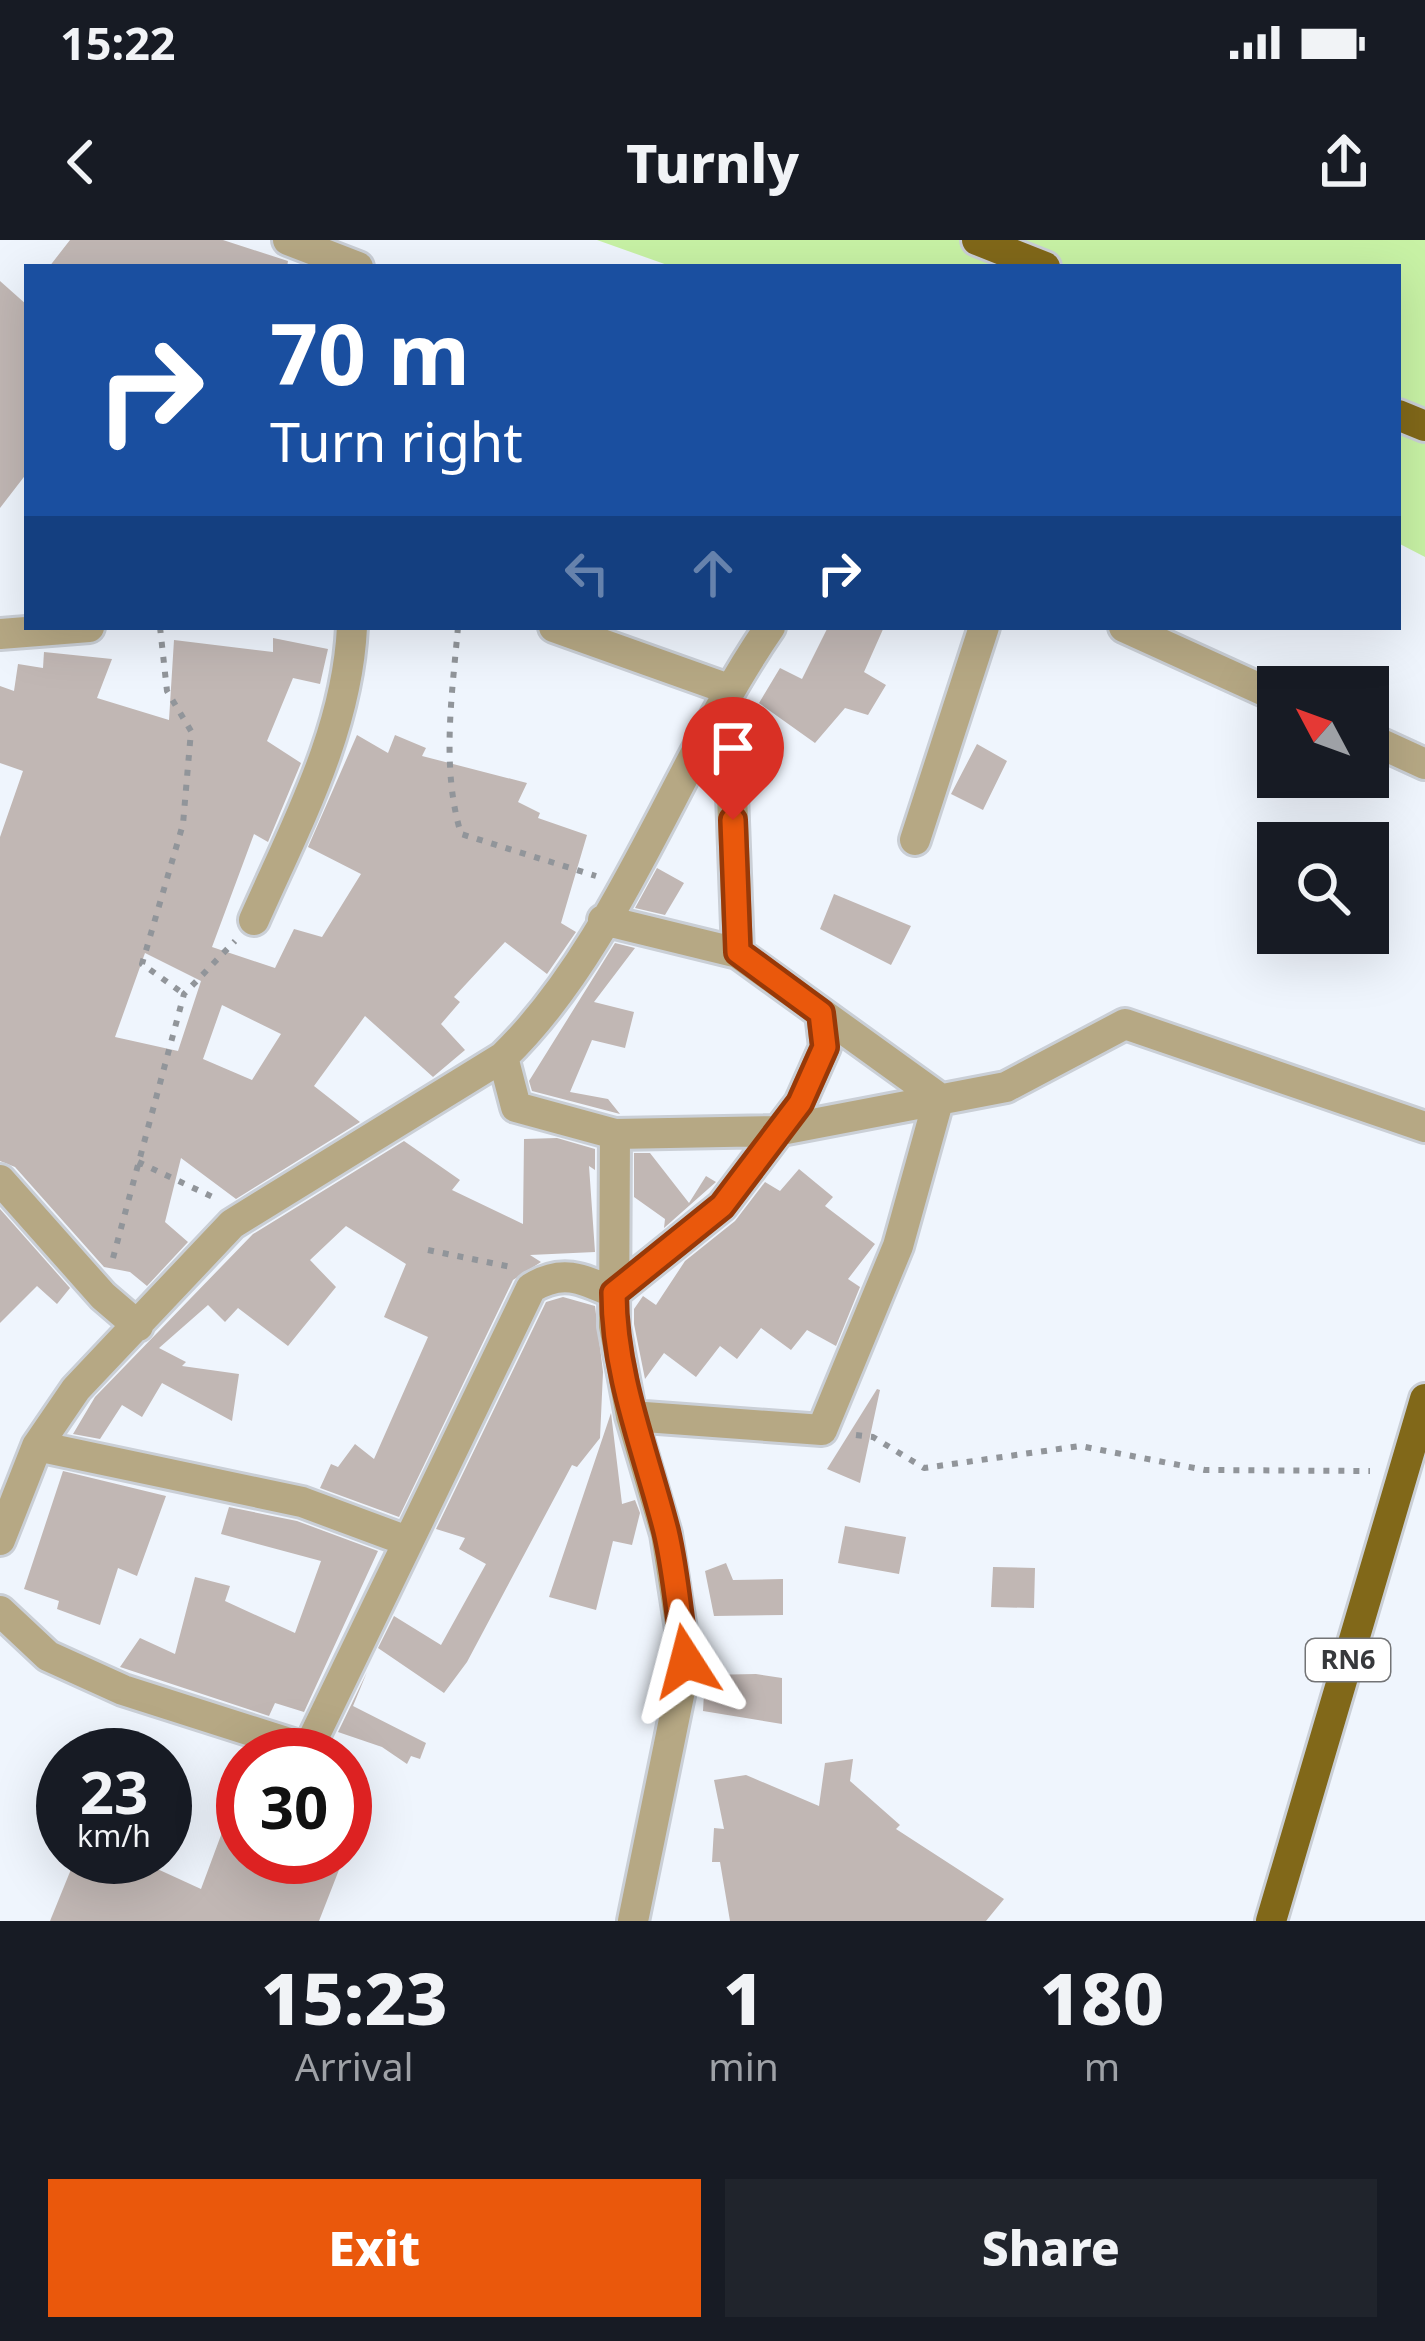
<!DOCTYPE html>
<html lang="en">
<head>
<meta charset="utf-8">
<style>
	:root { --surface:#171b24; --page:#20242c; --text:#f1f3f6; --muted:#9ea1a6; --accent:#ea580c }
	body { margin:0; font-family:"Noto Sans",sans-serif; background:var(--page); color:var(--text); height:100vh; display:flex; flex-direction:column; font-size:45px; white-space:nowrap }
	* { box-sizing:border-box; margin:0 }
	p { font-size:39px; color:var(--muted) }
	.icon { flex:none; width:66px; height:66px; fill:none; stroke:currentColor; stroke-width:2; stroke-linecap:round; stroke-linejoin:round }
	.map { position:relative; height:1681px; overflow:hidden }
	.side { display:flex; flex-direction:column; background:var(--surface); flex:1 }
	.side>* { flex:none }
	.top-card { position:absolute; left:24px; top:24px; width:1377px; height:366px; border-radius:0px; box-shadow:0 12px 48px #0002; background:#1a4fa0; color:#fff; overflow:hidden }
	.needle { width:78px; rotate:311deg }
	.buttons { position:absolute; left:1257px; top:426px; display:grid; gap:24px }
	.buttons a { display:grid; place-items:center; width:132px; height:132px; border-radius:0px; background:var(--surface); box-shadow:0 12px 48px #0002; font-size:60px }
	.speed { position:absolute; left:36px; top:1488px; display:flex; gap:24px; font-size:60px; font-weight:700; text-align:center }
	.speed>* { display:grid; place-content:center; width:156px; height:156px; border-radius:50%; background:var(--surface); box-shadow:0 12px 48px #0002; line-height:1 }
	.speed small { font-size:30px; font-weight:400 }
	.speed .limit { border:18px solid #d22; background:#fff; color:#111 }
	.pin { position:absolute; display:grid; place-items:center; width:102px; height:102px; color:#fff; margin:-123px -51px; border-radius:50% 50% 50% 0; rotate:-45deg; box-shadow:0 0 12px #0007 }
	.pin .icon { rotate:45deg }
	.me { position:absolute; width:132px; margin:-66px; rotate:351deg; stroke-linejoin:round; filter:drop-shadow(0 0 9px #0008) }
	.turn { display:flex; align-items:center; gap:42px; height:252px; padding:0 48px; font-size:54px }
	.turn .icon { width:156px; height:156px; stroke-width:2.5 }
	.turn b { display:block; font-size:84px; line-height:102px }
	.lanes { display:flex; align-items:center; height:114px; padding:0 48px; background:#0003; justify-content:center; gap:60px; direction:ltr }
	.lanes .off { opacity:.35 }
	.eta { display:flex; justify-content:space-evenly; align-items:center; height:204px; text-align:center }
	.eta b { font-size:72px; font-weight:800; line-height:84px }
	.button { display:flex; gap:24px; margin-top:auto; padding:24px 48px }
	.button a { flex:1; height:138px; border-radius:0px; background:var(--accent); color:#fff; font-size:48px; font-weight:800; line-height:138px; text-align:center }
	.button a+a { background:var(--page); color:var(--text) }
	.status { display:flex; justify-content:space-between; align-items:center; height:84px; padding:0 60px; background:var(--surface); direction:ltr }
	.status svg { height:33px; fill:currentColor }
	header { display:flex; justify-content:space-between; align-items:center; height:156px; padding:0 48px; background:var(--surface); font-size:54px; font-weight:800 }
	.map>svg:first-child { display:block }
	.green { fill:#c8f2a5 }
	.building { fill:#c1b7b4; fill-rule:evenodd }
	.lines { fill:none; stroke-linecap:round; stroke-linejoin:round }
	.minor-casing { stroke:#cacfd6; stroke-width:36 }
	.primary-casing { stroke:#cacfd6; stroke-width:36 }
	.path { stroke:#91959a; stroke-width:6; stroke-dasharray:6 9; stroke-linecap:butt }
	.minor { stroke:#b6a884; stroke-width:30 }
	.primary { stroke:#816819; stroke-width:30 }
	.route-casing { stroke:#983908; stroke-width:30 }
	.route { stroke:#ea580c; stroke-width:21 }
	.labels { text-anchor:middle; stroke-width:9; stroke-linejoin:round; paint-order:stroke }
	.shield { fill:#fff; stroke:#737476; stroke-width:3 }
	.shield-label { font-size:27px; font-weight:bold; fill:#37393c }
</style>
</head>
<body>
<div class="status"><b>15:22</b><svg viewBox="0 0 49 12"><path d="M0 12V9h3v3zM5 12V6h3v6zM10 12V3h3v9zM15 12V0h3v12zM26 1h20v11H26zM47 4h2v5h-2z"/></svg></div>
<header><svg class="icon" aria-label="back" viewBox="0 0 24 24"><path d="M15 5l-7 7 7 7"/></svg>Turnly<svg class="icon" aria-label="share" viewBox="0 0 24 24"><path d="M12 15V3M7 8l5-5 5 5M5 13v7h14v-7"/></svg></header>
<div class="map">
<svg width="1425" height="1681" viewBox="0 0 1425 1681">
	<rect width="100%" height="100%" fill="#eff5fd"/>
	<!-- green -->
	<path class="green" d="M597 0H1425V317L1398 303V27H673Z"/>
	<!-- building -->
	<path class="building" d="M70 0H223L288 21 287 27H49Z
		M0 41 27 65V233L0 268Z
		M828 387H884L864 432 886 445 868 475 845 468 815 503 759 463 780 428 802 439Z
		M273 398 328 409 320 444 293 438 267 501 301 523 268 602 254 594 212 707 275 728 294 689 322 697 361 634 308 607 357 495 388 513 395 495 426 508 422 516 527 543 518 562 540 573 538 578 587 595 561 683 576 692 547 734 505 702 454 757 460 762 441 784 465 810 433 837 365 776 314 846 360 882 236 959 181 918 165 982 188 1002 147 1046 130 1032 104 1027 15 927 0 921V597L23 531 0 523V446L14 451 18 424 43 428 44 412 112 419 97 458 169 480 174 400 273 412ZM145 713 201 741 178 811 115 797ZM222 765 281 794 252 840 203 819Z
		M977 504 1007 521 983 570 951 554Z
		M657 628 684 643 665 675 635 668Z
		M834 654 911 686 891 725 820 689Z
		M615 703 635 708 594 762 634 772 625 808 592 800 570 852 608 859 620 874 532 851 529 841Z
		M557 898 595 909V930L589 926 595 1012 530 1015 541 1022 513 1040 399 1277 320 1248 331 1224 338 1227 355 1204 374 1219 428 1097 384 1077 406 1024 346 986 310 1020 336 1047 288 1106 238 1068 225 1082 208 1065 159 1108 186 1122 182 1126 239 1134 232 1181 162 1143 142 1177 122 1165 100 1199 73 1194 95 1157 253 994 404 901 460 940 452 950 523 984 524 899Z
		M634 913H650L689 963 706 936 716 942 664 988 665 979 634 957Z
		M799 929 833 957 825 966 875 1004 848 1039 860 1047 836 1106 807 1090 791 1110 761 1088 737 1119 720 1106 696 1137 664 1113 645 1139 634 1084V1069L643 1056 656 1065 685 1021 735 981 765 942 780 951Z
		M0 969 70 1048 57 1064 37 1046 0 1083Z
		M563 1057 595 1066 603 1132 600 1198 577 1227 572 1225 467 1422 444 1453 378 1408 394 1376 441 1405 486 1324 459 1309 465 1298 436 1289 546 1062Z
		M877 1149 880 1150 860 1243 827 1229Z
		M611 1173 622 1264 635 1260 640 1273 632 1305 613 1301 596 1370 549 1357Z
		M63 1231 166 1256 137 1336 118 1328 100 1385 57 1369 59 1361 24 1349Z
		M229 1267 297 1281 378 1311 304 1472 275 1463 269 1476 120 1427 140 1398 175 1414 195 1337 230 1346 225 1361 295 1393 321 1321 221 1294Z
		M845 1286 906 1297 899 1334 838 1323Z
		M726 1323 733 1340 783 1339V1375L714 1376 705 1331Z
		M993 1327 1035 1328 1034 1368 991 1367Z
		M367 1432 353 1466 426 1503 420 1519 411 1516 407 1524 382 1507 338 1492Z
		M756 1434 782 1438V1484L703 1471 705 1435Z
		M853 1519 850 1541 900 1585 896 1589 1004 1659 986 1681H730L720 1622H712L714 1588 724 1589 714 1540 746 1535 819 1566 825 1523Z
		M240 1544 243 1617H344L319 1681H50L76 1617 142 1622 201 1649Z"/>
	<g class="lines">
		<!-- minor casing -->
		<g class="minor-casing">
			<path id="minor" d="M288 0 358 27
				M554 387 728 449 738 713
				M1124 387 1278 457
				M0 394 89 387
				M1368 498 1425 524
				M915 600 984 387
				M254 680C296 585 347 492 352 387
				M603 680 738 713 939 858 898 1006 822 1190 631 1176
				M503 817 516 867 615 894 776 891 1006 847 1125 784 1425 887
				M615 894 614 1086 631 1176 666 1294 686 1421 633 1681
				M0 940 103 1056 138 1086
				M37 1206 302 1262 407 1301
				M0 1300 37 1206 76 1149 232 984 503 817C617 707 678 520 770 387
				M0 1371 48 1416 123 1450 308 1509 531 1048C562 1029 581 1038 614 1053L722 966 800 863 825 807 821 773"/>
		</g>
		<!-- primary casing -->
		<g class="primary-casing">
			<path id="primary" d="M977 0 1045 27
				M1398 175 1425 186
				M1271 1681 1425 1159"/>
		</g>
		<!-- path -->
		<path class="path" d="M160 387 167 451 191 491 183 584 142 724 184 754
			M458 387C452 456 441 527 461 594L596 636
			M138 922 217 959
			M428 1010 511 1027
			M113 1018 184 754 235 701
			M856 1195 873 1197 924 1228 1080 1206 1205 1230 1370 1231"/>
		<!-- minor -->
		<use href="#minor" class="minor"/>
		<!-- primary -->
		<use href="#primary" class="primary"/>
	</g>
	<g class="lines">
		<!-- route casing -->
		<g class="route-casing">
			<path id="route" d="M686 1421C679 1379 676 1333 666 1291 646 1212 614 1136 614 1053L722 966 800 863 825 807 821 773 738 712 733 580"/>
		</g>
		<!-- route -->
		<use href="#route" class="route"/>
	</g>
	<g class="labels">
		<!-- shield labels -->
		<rect class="shield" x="1306" y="1399" width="84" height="42" rx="9"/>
		<g class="shield-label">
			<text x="1348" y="1429">RN6</text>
		</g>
	</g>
</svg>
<div class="buttons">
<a><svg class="needle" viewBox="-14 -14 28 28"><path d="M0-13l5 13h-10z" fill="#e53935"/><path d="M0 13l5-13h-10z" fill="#9ea1a6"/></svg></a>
<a><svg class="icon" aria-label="search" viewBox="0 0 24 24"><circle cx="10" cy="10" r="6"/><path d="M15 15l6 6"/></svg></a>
</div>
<div class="speed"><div>23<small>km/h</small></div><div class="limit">30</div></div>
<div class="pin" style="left:733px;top:580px;background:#d93025"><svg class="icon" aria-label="arrive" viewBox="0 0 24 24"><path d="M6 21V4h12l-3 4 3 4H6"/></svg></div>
<svg class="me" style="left:686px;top:1421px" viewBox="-20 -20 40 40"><path d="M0-17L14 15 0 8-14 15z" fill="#ea580c" stroke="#fff" stroke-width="4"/></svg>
<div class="top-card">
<div class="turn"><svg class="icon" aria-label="right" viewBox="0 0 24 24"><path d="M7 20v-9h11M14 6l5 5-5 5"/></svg><div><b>70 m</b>Turn right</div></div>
<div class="lanes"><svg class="icon off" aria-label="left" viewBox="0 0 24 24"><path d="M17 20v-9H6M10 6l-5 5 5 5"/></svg><svg class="icon off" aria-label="ahead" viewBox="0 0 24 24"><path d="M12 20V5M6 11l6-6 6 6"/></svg><svg class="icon" aria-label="right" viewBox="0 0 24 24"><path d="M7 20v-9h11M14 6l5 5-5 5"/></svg></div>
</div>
</div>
<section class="side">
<div class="eta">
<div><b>15:23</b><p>Arrival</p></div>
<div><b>1</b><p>min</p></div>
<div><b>180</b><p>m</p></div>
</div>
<div class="button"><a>Exit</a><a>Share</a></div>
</section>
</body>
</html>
